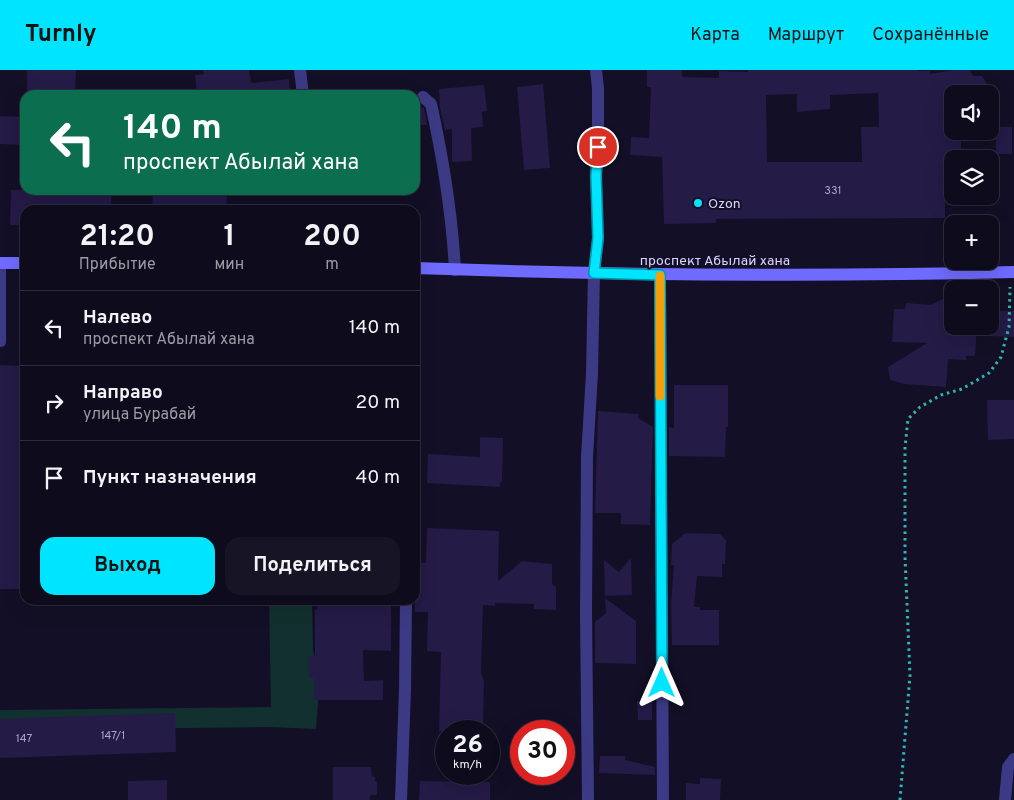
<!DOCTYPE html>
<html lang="ru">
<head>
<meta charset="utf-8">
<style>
	:root { --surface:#0e0b1c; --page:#171425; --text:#f1f3f6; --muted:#9b9ba3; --line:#2e2b3b; --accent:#00e5ff }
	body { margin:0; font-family:Overpass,sans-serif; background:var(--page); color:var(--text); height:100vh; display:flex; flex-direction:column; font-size:19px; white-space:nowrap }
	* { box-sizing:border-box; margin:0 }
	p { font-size:16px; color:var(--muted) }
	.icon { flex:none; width:28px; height:28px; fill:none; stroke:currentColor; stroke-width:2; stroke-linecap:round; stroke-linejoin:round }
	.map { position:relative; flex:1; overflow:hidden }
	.details { position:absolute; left:20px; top:135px; width:400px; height:400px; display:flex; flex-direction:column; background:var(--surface); border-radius:15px; box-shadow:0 5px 20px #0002,0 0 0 1px var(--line) }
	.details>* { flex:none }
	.hud { position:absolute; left:20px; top:20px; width:400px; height:105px; border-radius:15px; box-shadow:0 5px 20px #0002,0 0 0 1px var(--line); background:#0b6e4f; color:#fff; overflow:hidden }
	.buttons { position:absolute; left:944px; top:15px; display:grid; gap:10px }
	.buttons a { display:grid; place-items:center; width:55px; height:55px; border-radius:10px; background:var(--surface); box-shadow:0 5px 20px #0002,0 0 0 1px var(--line); font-size:25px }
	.speed { position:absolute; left:435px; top:650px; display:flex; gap:10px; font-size:25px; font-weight:700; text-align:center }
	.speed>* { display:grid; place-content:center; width:65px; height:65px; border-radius:50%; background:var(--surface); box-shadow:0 5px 20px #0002,0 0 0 1px var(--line); line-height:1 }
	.speed small { font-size:12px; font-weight:400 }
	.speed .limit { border:8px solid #d22; background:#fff; color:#111 }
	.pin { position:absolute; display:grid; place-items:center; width:42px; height:42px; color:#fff; margin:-21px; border:2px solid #fff; border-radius:50%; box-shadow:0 1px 5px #0007 }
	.me { position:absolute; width:55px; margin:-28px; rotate:0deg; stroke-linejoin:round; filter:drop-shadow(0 0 4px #0008) }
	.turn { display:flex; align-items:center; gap:18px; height:105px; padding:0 20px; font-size:22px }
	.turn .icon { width:65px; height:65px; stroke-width:2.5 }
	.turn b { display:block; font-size:35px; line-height:42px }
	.eta { display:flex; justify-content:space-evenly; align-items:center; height:85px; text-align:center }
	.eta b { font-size:30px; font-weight:700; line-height:35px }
	.action { display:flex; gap:10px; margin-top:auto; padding:10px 20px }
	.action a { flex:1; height:58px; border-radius:15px; background:var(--accent); color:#111; font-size:20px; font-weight:700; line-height:58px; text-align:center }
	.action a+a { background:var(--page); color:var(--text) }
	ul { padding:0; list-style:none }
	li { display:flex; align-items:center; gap:15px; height:75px; padding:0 20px; border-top:1px solid var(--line) }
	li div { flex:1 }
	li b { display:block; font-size:19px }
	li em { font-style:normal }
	header { display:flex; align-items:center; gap:30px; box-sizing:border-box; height:70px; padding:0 25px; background:var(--accent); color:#111 }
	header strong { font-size:24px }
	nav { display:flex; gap:28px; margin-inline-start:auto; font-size:18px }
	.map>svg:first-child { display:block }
	.green { fill:#12302f }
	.building { fill:#241b47; fill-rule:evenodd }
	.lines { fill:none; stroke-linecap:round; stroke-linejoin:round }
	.path { stroke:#2fb8b0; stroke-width:3; stroke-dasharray:2.5 4; stroke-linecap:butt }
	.service { stroke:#3d3a85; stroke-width:10 }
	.minor { stroke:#3d3a85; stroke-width:12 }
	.secondary { stroke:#6f6bff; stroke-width:12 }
	.route-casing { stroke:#0095a6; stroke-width:12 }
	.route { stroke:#00e5ff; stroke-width:9 }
	.slow { stroke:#f59e0b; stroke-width:9 }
	.poi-dot { fill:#00e5ff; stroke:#130f26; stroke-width:2 }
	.labels { text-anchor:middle; stroke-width:4; stroke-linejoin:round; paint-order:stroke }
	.number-label { font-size:11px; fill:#aca6d1 }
	.poi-label { font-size:14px; fill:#d9d4ff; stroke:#130f26; text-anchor:start }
	.street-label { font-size:14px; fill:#d9d4ff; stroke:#130f26 }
</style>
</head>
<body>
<header>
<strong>Turnly</strong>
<nav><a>Карта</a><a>Маршрут</a><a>Сохранённые</a></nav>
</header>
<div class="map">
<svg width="1014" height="730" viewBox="0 0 1014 730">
	<rect width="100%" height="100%" fill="#130f26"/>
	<!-- green -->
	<path class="green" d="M269 530H312L313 580 320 608 316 659 269 657 0 660V640L271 637Z"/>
	<!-- building -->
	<path class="building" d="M27 0H76L75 25H27Z
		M203 0H249L251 13 289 9 290 25H197L195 5 204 4Z
		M647 0H682V7L719 8V1L748 2V0H917V1H930V4L953 0H970L973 6H982L994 24H952V70L961 69V86L945 87V148L716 149V153L664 154 662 87 630 85 631 67 649 68 651 17H647ZM878 23 879 57H861L862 92H767L766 25 797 24V42L830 39V25Z
		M543 14 550 98 524 100 517 17Z
		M484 15 487 41 482 42 483 57 471 58 472 91 452 92V59L445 60 440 38 439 19Z
		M415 38H424L427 55H415Z
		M0 46 25 47V75L0 74Z
		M996 57H1012V84H996Z
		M11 120H111V140H25V155H10Z
		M153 120 227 122 226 140H152Z
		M943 229H952V256H977L975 286H966V290L948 289 946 317 904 314 890 310 888 297 927 273 892 272 894 239H905L906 233 930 235Z
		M990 241H1014V267L990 266Z
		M0 295 25 296V519H0Z
		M674 315H728V357H726L725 387 669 386V357L674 358Z
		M987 330H1014V369L988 370Z
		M598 341 639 344 638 348 653 357 650 455 621 454V443H595Z
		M480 367 503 368 502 412H500V417L427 413 428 384 480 387Z
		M427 458 499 461 498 511 522 491 552 494V514L556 517V540L534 539V534L495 533V536L483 535 481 603 484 611 483 661H439L441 582 427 581 428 542H415V492L426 493Z
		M687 463 720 464 726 470 725 494H722V507L697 506 694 537H700V540H719V575H672L671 534 674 495H671L672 474 684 464Z
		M631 488 632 525 605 526 604 490 619 502Z
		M605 528 636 551V594L595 593V552L606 543Z
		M317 534 391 535V581L363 580 364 611 383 610V630H314V608H309V586H315V540H317Z
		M637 631H652V650H638Z
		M175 643 176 682 0 688V649Z
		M600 686H625V690L655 697V705L599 703Z
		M333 697H371L372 706 375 707V711L377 712V725H370V730H333Z
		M700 708 721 709 720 730H686V713L700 714Z
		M167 710V730H128V711Z
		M420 711 490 712V730H419Z"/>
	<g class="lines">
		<!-- path -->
		<path class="path" d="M900 730 910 605 905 487V377L908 349 920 337 941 325 962 319 989 303 1001 287 1009 257 1010 217"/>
		<!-- service -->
		<path class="service" d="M1 193V272"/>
		<!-- minor -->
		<path class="minor" d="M300 0 303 25
			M423 27 431 34C443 88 452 144 455 200
			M660 205 663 730
			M401 730 405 620 406 530
			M588 730 586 543 587 387 592 303 594 203 598 168 596 106 598 63V18L596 0
			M1005 730 1008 697 1014 689"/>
		<!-- secondary -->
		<path class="secondary" d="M0 193H25
			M415 198C615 205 814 207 1014 202"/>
	</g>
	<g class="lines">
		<!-- route casing -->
		<g class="route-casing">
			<path id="route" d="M598 77 596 106 598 168 594 203 660 205 662 613"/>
		</g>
		<!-- route -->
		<use href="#route" class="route"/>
		<!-- slow -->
		<path class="slow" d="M660 206V326"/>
	</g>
	<!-- markers -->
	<circle class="poi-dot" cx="698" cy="133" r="5"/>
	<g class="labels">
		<!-- number labels -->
		<g class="number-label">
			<text x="833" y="124">331</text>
			<text x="113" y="669">147/1</text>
			<text x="24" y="672">147</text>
		</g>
		<!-- poi labels -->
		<g class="poi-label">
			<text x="708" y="138">Ozon</text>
		</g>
		<!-- street labels -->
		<g class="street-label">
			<text x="715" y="195">проспект Абылай хана</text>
		</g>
	</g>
</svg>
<div class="buttons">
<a><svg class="icon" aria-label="sound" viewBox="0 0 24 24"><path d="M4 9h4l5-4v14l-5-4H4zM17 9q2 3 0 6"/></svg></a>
<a><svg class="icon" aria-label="layers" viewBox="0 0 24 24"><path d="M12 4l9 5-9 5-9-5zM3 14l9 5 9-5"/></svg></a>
<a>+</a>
<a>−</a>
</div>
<div class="speed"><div>26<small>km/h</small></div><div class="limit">30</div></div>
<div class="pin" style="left:598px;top:77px;background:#d93025"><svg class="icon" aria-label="arrive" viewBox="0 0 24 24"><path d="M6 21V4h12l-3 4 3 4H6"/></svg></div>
<svg class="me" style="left:662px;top:613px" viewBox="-20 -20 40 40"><path d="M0-17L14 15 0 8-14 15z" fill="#00e5ff" stroke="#fff" stroke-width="4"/></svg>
<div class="hud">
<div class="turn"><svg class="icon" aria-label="left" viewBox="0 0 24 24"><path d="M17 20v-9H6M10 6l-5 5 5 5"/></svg><div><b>140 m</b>проспект Абылай хана</div></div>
</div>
<section class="details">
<div class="eta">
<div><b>21:20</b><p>Прибытие</p></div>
<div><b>1</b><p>мин</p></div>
<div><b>200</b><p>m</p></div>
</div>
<ul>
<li><svg class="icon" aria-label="left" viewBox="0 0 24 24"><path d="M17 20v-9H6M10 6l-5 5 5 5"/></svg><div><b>Налево</b><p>проспект Абылай хана</p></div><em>140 m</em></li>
<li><svg class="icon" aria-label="right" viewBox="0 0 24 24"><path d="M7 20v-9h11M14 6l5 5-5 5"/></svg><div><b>Направо</b><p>улица Бурабай</p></div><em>20 m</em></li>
<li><svg class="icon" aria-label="arrive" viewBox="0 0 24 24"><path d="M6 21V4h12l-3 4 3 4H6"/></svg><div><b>Пункт назначения</b></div><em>40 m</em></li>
</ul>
<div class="action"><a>Выход</a><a>Поделиться</a></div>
</section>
</div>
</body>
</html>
